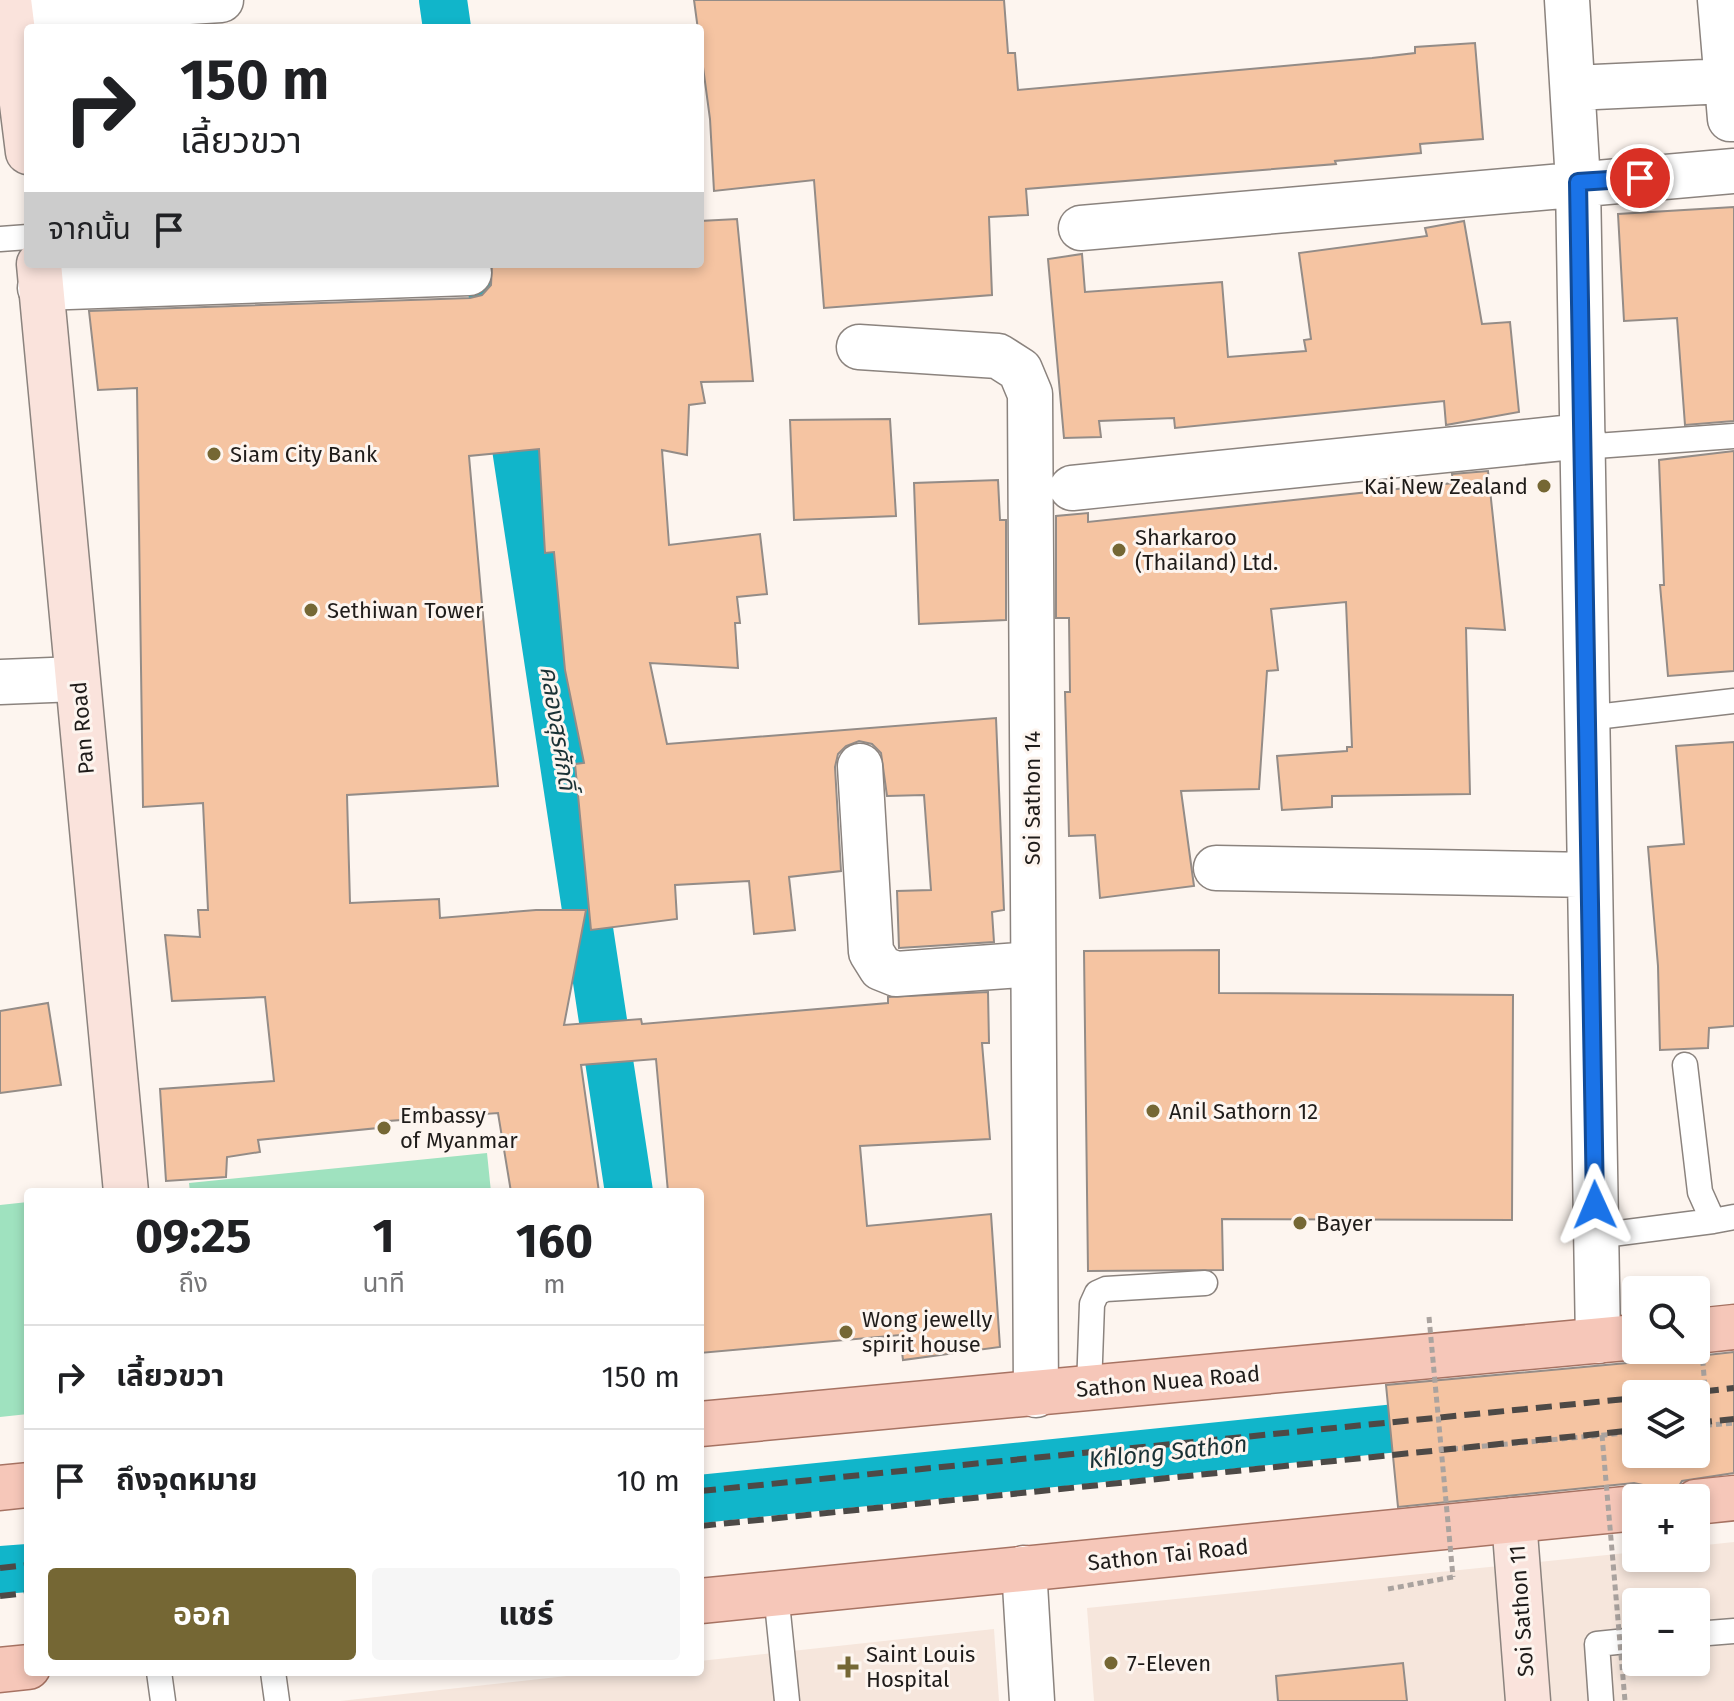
<!DOCTYPE html>
<html lang="th">
<head>
<meta charset="utf-8">
<style>
	:root { --surface:#fff; --page:#f6f6f6; --text:#202124; --muted:#757577; --line:#e0e0e0; --accent:#756734 }
	body { margin:0; font-family:"Fira Sans","Noto Sans Thai",sans-serif; background:var(--page); color:var(--text); height:100vh; display:flex; flex-direction:column; font-size:30px; white-space:nowrap }
	* { box-sizing:border-box; margin:0 }
	p { font-size:26px; color:var(--muted) }
	.icon { flex:none; width:44px; height:44px; fill:none; stroke:currentColor; stroke-width:2; stroke-linecap:round; stroke-linejoin:round }
	.map { position:relative; flex:1; overflow:hidden }
	.drawer { position:absolute; left:24px; top:1188px; width:680px; height:488px; display:flex; flex-direction:column; background:var(--surface); border-radius:8px; box-shadow:0 4px 12px #0003 }
	.drawer>* { flex:none }
	.guide { position:absolute; left:24px; top:24px; width:680px; height:244px; border-radius:8px; box-shadow:0 4px 12px #0003; background:#fff; color:var(--text); overflow:hidden }
	.buttons { position:absolute; left:1622px; top:1276px; display:grid; gap:16px }
	.buttons a { display:grid; place-items:center; width:88px; height:88px; border-radius:8px; background:var(--surface); box-shadow:0 4px 12px #0003; font-size:40px }
	.pin { position:absolute; display:grid; place-items:center; width:68px; height:68px; color:#fff; margin:-34px; border:4px solid #fff; border-radius:50%; box-shadow:0 2px 8px #0007 }
	.me { position:absolute; width:88px; margin:-44px; rotate:359deg; stroke-linejoin:round; filter:drop-shadow(0 0 6px #0008) }
	.turn { display:flex; align-items:center; gap:28px; height:168px; padding:0 24px; font-size:36px }
	.turn .icon { width:104px; height:104px; stroke-width:2.5 }
	.turn b { display:block; font-size:56px; line-height:68px }
	.then { display:flex; align-items:center; height:76px; padding:0 24px; background:#0003; gap:16px; font-size:30px }
	.eta { display:flex; justify-content:space-evenly; align-items:center; height:136px; text-align:center }
	.eta b { font-size:48px; font-weight:700; line-height:56px }
	.cta { display:flex; gap:16px; margin-top:auto; padding:16px 24px }
	.cta a { flex:1; height:92px; border-radius:8px; background:var(--accent); color:#fff; font-size:32px; font-weight:700; line-height:92px; text-align:center }
	.cta a+a { background:var(--page); color:var(--text) }
	ul { padding:0; list-style:none }
	li { display:flex; align-items:center; gap:24px; height:104px; padding:0 24px; border-top:2px solid var(--line) }
	li div { flex:1 }
	li b { display:block; font-size:30px }
	li em { font-style:normal }
	.map>svg:first-child { display:block }
	.built { fill:#f6e6dc; fill-rule:evenodd }
	.green { fill:#9fe2bf }
	.lines { fill:none; stroke-linecap:round; stroke-linejoin:round }
	.canal { stroke:#11b5ca; stroke-width:48 }
	.building { fill:#f5c4a2; stroke:#948c87; stroke-width:2; fill-rule:evenodd }
	.lane-casing { stroke:#8b837e; stroke-width:27 }
	.street-casing { stroke:#8b837e; stroke-width:47 }
	.secondary-casing { stroke:#8b837e; stroke-width:47 }
	.primary-casing { stroke:#a77363; stroke-width:47 }
	.path { stroke:#aaa39f; stroke-width:5; stroke-dasharray:6 4; stroke-linecap:butt }
	.lane { stroke:#fff; stroke-width:24 }
	.street { stroke:#fff; stroke-width:44 }
	.secondary { stroke:#fae3dc; stroke-width:44 }
	.primary { stroke:#f6c7b9; stroke-width:44 }
	.rail { stroke:#4d4946; stroke-width:6; stroke-dasharray:16 8; stroke-linecap:butt }
	.path-bridge { stroke:#aaa39f; stroke-width:5; stroke-dasharray:6 4; stroke-linecap:butt }
	.route-casing { stroke:#114b97; stroke-width:20 }
	.route { stroke:#1a73e8; stroke-width:14 }
	.poi-dot { fill:#756734; stroke:#fdf5ef; stroke-width:3 }
	.labels { text-anchor:middle; stroke-width:6; stroke-linejoin:round; paint-order:stroke }
	.poi-label { font-size:22px; fill:#1f1c1a; stroke:#fdf5ef; text-anchor:start }
	.street-label { font-size:22px; fill:#1f1c1a; stroke:#fdf5ef }
	.water-label { font-size:24px; font-style:italic; fill:#1a3135; stroke:#fdf5ef }
</style>
</head>
<body>
<div class="map">
<svg width="1734" height="1701" viewBox="0 0 1734 1701">
	<rect width="100%" height="100%" fill="#fdf5ef"/>
	<!-- built -->
	<path class="built" d="M1734 1542V1701H1094L1087 1608 1636 1552V1558H1696V1546ZM1636 1602H1696V1662H1636Z
		M994 1629 999 1701H340L603 1672H700V1661Z"/>
	<!-- green -->
	<path class="green" d="M487 1153 491 1192H190L189 1183Z
		M28 1202V1414L0 1417V1205Z"/>
	<g class="lines">
		<!-- canal -->
		<path class="canal" d="M443 0 447 28
			M488 264 629 1192
			M700 1499 1456 1422
			M0 1570 28 1568"/>
	</g>
	<!-- building -->
	<path class="building" d="M694 0H1004L1008 53H1015L1018 90 1372 58 1415 53V47L1475 43 1483 139 1420 144 1421 153 1335 161 1336 164 1026 189 1028 215 989 217 992 295 824 308 814 180 714 191 710 119Z
		M1734 207V421L1685 425 1677 318 1624 321 1618 214Z
		M737 219 753 381 701 382 705 403 689 405 687 455 662 450 669 545 760 534 767 594 737 597 740 623H735L738 668 650 663 667 744 996 718 1004 910 992 912 994 942 899 948 897 891 931 890 924 795 887 796 881 753 872 744 859 741 846 746 838 754 835 767 841 871 789 877 795 930 754 934 749 881 675 885 677 919 591 930 575 764 584 763 565 670 554 552 545 553 539 449 469 456 498 786 347 795 350 903 439 899 440 918 536 910H586L564 1025 641 1019 642 1024 888 1003V997L988 992 989 1043H982L990 1139 860 1146 867 1226 991 1214 1000 1347 903 1360 900 1335 700 1353V1192H668L656 1059 581 1065 599 1192H511L498 1113 388 1121V1127L258 1140 260 1152 227 1157 226 1177 166 1181 160 1089 274 1081 265 997 172 1001 165 935 200 937 198 910H208L203 803 143 807 137 388 98 390 89 311 470 298 482 295 491 285 492 264H700V221Z
		M1464 221 1482 324 1510 322 1519 412 1446 425 1444 401 1175 428 1174 418 1099 421 1101 437 1064 438 1048 259 1082 254 1085 292 1222 282 1228 357 1306 351 1304 340 1311 339 1299 253 1427 236 1425 228Z
		M890 419 896 516 794 520 790 420Z
		M1734 451V671L1668 676 1660 585H1664L1659 460Z
		M1488 471 1505 630 1466 628 1470 794 1332 796V807L1282 810 1277 756 1347 751V747H1352L1346 602 1271 609 1278 670 1267 671 1259 789 1181 791 1194 886 1100 898 1095 835 1069 836 1065 692H1070L1069 618H1056V516L1088 513V522L1453 483 1452 474Z
		M998 480 1000 520H1006V620L919 624 914 483Z
		M1734 742V1026L1709 1028 1708 1048 1660 1050 1658 966 1648 847 1684 844 1676 746Z
		M1219 950V993L1513 995 1512 1220 1222 1219 1223 1270 1088 1271 1084 951Z
		M48 1003 61 1085 0 1093V1011Z
		M1657 1350H1681L1698 1356 1734 1352V1473L1682 1481 1672 1498H1658L1647 1486 1634 1483 1398 1507 1386 1385 1638 1362ZM1636 1394H1696V1454H1636Z
		M1403 1663 1407 1701H1278L1276 1676Z"/>
	<g class="lines">
		<!-- lane casing -->
		<g class="lane-casing">
			<path id="lane" d="M0 239 28 237
				M1582 447 1734 436
				M1587 718 1734 701
				M1685 1065 1700 1192 1713 1221 1734 1217
				M1596 1236 1713 1221
				M1089 1388 1092 1304 1097 1293 1106 1289 1205 1283
				M776 1593 787 1701
				M1696 1634 1734 1631
				M159 1672 163 1701
				M273 1672 277 1701
				M1601 1701 1597 1644 1636 1640"/>
		</g>
		<!-- street casing -->
		<g class="street-casing">
			<path id="street" d="M1567 0 1578 182 1598 1341
				M1720 0 1730 119H1734
				M11 13 221 0
				M1573 88 1727 81
				M1081 228 1734 171
				M40 288 469 273
				M859 347 998 356 1020 370 1030 394 1036 1395
				M1072 488 1583 436
				M0 682 77 679
				M860 766 871 952 881 968 896 974 1033 964
				M1216 868 1590 875
				M1024 1568 1032 1701"/>
		</g>
		<!-- secondary casing -->
		<g class="secondary-casing">
			<path id="secondary" d="M9 0 28 152
				M39 264 126 1192
				M1514 1520 1528 1701"/>
		</g>
		<!-- primary casing -->
		<g class="primary-casing">
			<path id="primary" d="M1696 1331 1734 1327
				M700 1424 1636 1337
				M0 1488 28 1485
				M1696 1502 1734 1498
				M700 1601 1636 1508
				M0 1670 28 1667"/>
		</g>
		<!-- path -->
		<path class="path" d="M1696 1426 1734 1423
			M1442 1450 1636 1432
			M1388 1589 1453 1577"/>
		<!-- lane -->
		<use href="#lane" class="lane"/>
		<!-- street -->
		<use href="#street" class="street"/>
		<!-- secondary -->
		<use href="#secondary" class="secondary"/>
		<!-- primary -->
		<use href="#primary" class="primary"/>
		<!-- rail -->
		<path class="rail" d="M1679 1394 1734 1388
			M1696 1423 1734 1419
			M700 1491 1636 1398
			M700 1526 1636 1430
			M0 1568 28 1565
			M0 1596 28 1593"/>
		<!-- path-bridge -->
		<path class="path-bridge" d="M1697 1290 1708 1425
			M1429 1317 1453 1577
			M1602 1435 1625 1701"/>
	</g>
	<g class="lines">
		<!-- route casing -->
		<g class="route-casing">
			<path id="route" d="M1595 1205 1578 182 1640 178"/>
		</g>
		<!-- route -->
		<use href="#route" class="route"/>
	</g>
	<!-- markers -->
	<g class="poi-dot">
		<circle cx="214" cy="454" r="8"/>
		<circle cx="1544" cy="486" r="8"/>
		<circle cx="1119" cy="550" r="8"/>
		<circle cx="311" cy="610" r="8"/>
		<circle cx="1153" cy="1111" r="8"/>
		<circle cx="384" cy="1128" r="8"/>
		<circle cx="1300" cy="1223" r="8"/>
		<circle cx="846" cy="1332" r="8"/>
		<circle cx="1111" cy="1663" r="8"/>
		<path d="M844 1655h8v8h8v8h-8v8h-8v-8h-8v-8h8z"/>
	</g>
	<g class="labels">
		<!-- poi labels -->
		<g class="poi-label">
			<text x="230" y="462">Siam City Bank</text>
			<text x="1528" y="494" text-anchor="end">Kai New Zealand</text>
			<text x="1135" y="545">Sharkaroo<tspan x="1135" dy="25">(Thailand) Ltd.</tspan></text>
			<text x="327" y="618">Sethiwan Tower</text>
			<text x="1169" y="1119">Anil Sathorn 12</text>
			<text x="400" y="1123">Embassy<tspan x="400" dy="25">of Myanmar</tspan></text>
			<text x="1316" y="1231">Bayer</text>
			<text x="862" y="1327">Wong jewelly<tspan x="862" dy="25">spirit house</tspan></text>
			<text x="866" y="1662">Saint Louis<tspan x="866" dy="25">Hospital</tspan></text>
			<text x="1127" y="1671">7-Eleven</text>
		</g>
		<!-- street labels -->
		<g class="street-label">
			<text transform="translate(82 728) rotate(-95)" y="8">Pan Road</text>
			<text transform="translate(1032 798) rotate(-90)" y="8">Soi Sathon 14</text>
			<text transform="translate(1168 1381) rotate(-5)" y="8">Sathon Nuea Road</text>
			<text transform="translate(1168 1554) rotate(-6)" y="8">Sathon Tai Road</text>
			<text transform="translate(1521 1611) rotate(-94)" y="8">Soi Sathon 11</text>
		</g>
		<!-- water labels -->
		<g class="water-label">
			<text transform="translate(558 728) rotate(81)" y="8">คลองสุรศักดิ์</text>
			<text transform="translate(1168 1452) rotate(-6)" y="8">Khlong Sathon</text>
		</g>
	</g>
</svg>
<div class="buttons">
<a><svg class="icon" aria-label="search" viewBox="0 0 24 24"><circle cx="10" cy="10" r="6"/><path d="M15 15l6 6"/></svg></a>
<a><svg class="icon" aria-label="layers" viewBox="0 0 24 24"><path d="M12 4l9 5-9 5-9-5zM3 14l9 5 9-5"/></svg></a>
<a>+</a>
<a>−</a>
</div>
<div class="pin" style="left:1640px;top:178px;background:#d93025"><svg class="icon" aria-label="arrive" viewBox="0 0 24 24"><path d="M6 21V4h12l-3 4 3 4H6"/></svg></div>
<svg class="me" style="left:1595px;top:1205px" viewBox="-20 -20 40 40"><path d="M0-17L14 15 0 8-14 15z" fill="#1a73e8" stroke="#fff" stroke-width="4"/></svg>
<div class="guide">
<div class="turn"><svg class="icon" aria-label="right" viewBox="0 0 24 24"><path d="M7 20v-9h11M14 6l5 5-5 5"/></svg><div><b>150 m</b>เลี้ยวขวา</div></div>
<div class="then">จากนั้น<svg class="icon" aria-label="arrive" viewBox="0 0 24 24"><path d="M6 21V4h12l-3 4 3 4H6"/></svg></div>
</div>
<section class="drawer">
<div class="eta">
<div><b>09:25</b><p>ถึง</p></div>
<div><b>1</b><p>นาที</p></div>
<div><b>160</b><p>m</p></div>
</div>
<ul>
<li><svg class="icon" aria-label="right" viewBox="0 0 24 24"><path d="M7 20v-9h11M14 6l5 5-5 5"/></svg><div><b>เลี้ยวขวา</b></div><em>150 m</em></li>
<li><svg class="icon" aria-label="arrive" viewBox="0 0 24 24"><path d="M6 21V4h12l-3 4 3 4H6"/></svg><div><b>ถึงจุดหมาย</b></div><em>10 m</em></li>
</ul>
<div class="cta"><a>ออก</a><a>แชร์</a></div>
</section>
</div>
</body>
</html>
